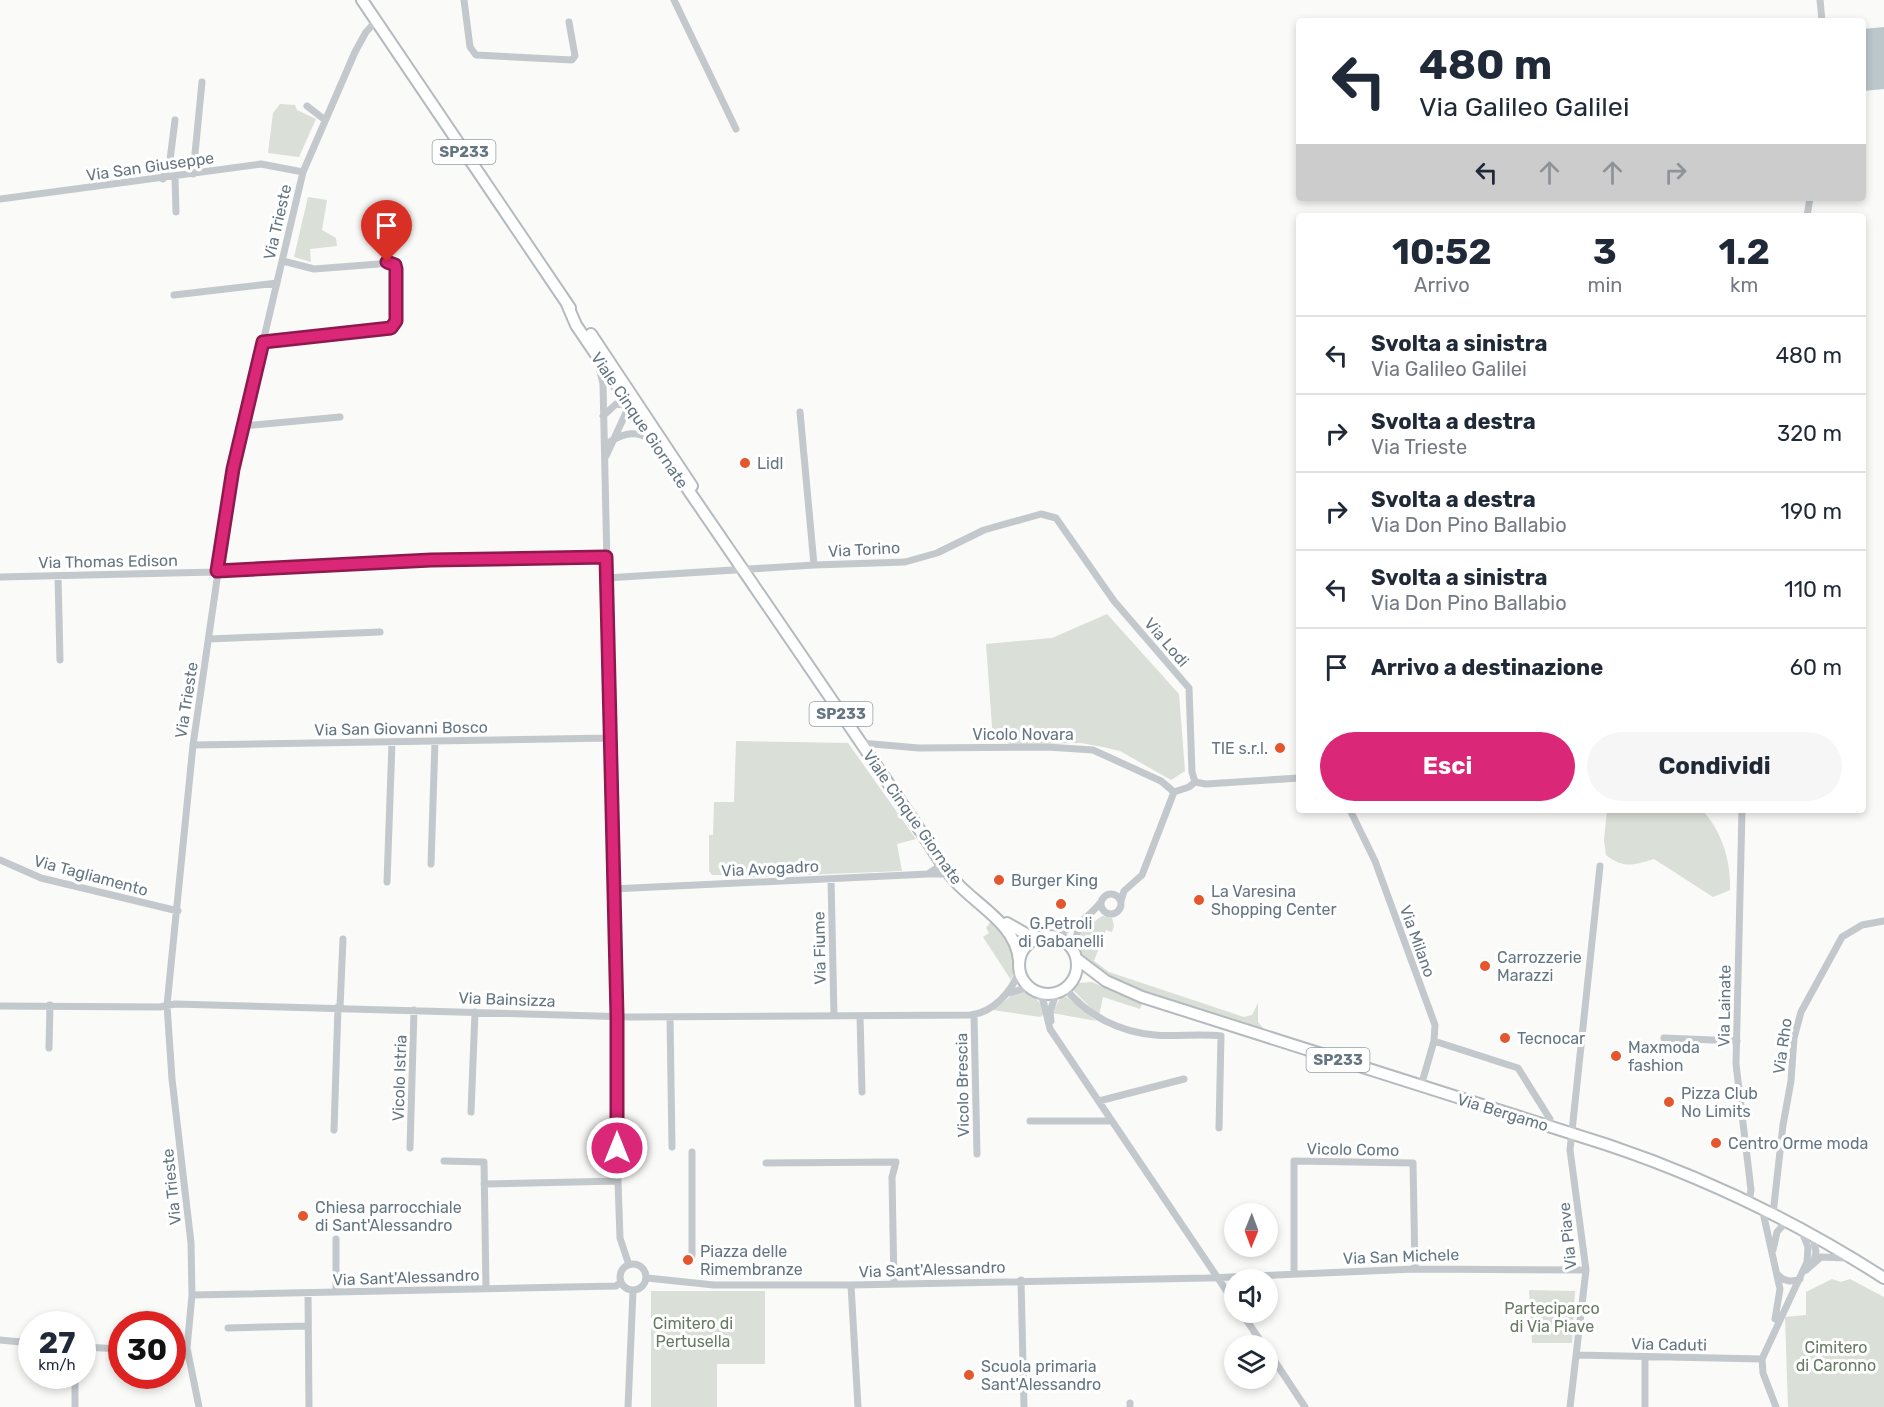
<!DOCTYPE html>
<html lang="it">
<head>
<meta charset="utf-8">
<style>
	:root { --surface:#fff; --page:#f6f6f7; --text:#1f2937; --muted:#747a83; --line:#e0e1e3; --accent:#db2777 }
	body { margin:0; font-family:Rubik,sans-serif; background:var(--page); color:var(--text); height:100vh; display:flex; flex-direction:column; font-size:22px; white-space:nowrap }
	* { box-sizing:border-box; margin:0 }
	p { font-size:20px; color:var(--muted) }
	.icon { flex:none; width:33px; height:33px; fill:none; stroke:currentColor; stroke-width:2; stroke-linecap:round; stroke-linejoin:round }
	.map { position:relative; flex:1; overflow:hidden }
	.drawer { position:absolute; left:1296px; top:213px; width:570px; height:600px; display:flex; flex-direction:column; background:var(--surface); border-radius:6px; box-shadow:0 3px 9px #0003 }
	.drawer>* { flex:none }
	.guide { position:absolute; left:1296px; top:18px; width:570px; height:183px; border-radius:6px; box-shadow:0 3px 9px #0003; background:#fff; color:var(--text); overflow:hidden }
	.needle { width:39px; rotate:181deg }
	.controls { position:absolute; left:1224px; top:1203px; display:grid; gap:12px }
	.controls a { display:grid; place-items:center; width:54px; height:54px; border-radius:50%; background:var(--surface); box-shadow:0 3px 9px #0003; font-size:30px }
	.speed { position:absolute; left:18px; top:1311px; display:flex; gap:12px; font-size:30px; font-weight:700; text-align:center }
	.speed>* { display:grid; place-content:center; width:78px; height:78px; border-radius:50%; background:var(--surface); box-shadow:0 3px 9px #0003; line-height:1 }
	.speed small { font-size:15px; font-weight:400 }
	.speed .limit { border:9px solid #d22; background:#fff; color:#111 }
	.pin { position:absolute; display:grid; place-items:center; width:51px; height:51px; color:#fff; margin:-62px -26px; border-radius:50% 50% 50% 0; rotate:-45deg; box-shadow:0 0 6px #0007 }
	.pin .icon { rotate:45deg }
	.me { position:absolute; width:66px; margin:-33px; rotate:0deg; stroke-linejoin:round; filter:drop-shadow(0 0 4px #0008) }
	.turn { display:flex; align-items:center; gap:21px; height:126px; padding:0 24px; font-size:27px }
	.turn .icon { width:78px; height:78px; stroke-width:2.5 }
	.turn b { display:block; font-size:42px; line-height:51px }
	.lanes { display:flex; align-items:center; height:57px; padding:0 24px; background:#0003; justify-content:center; gap:30px; direction:ltr }
	.lanes .off { opacity:.35 }
	.eta { display:flex; justify-content:space-evenly; align-items:center; height:102px; text-align:center }
	.eta b { font-size:36px; font-weight:700; line-height:42px }
	.cta { display:flex; gap:12px; margin-top:auto; padding:12px 24px }
	.cta a { flex:1; height:69px; border-radius:36px; background:var(--accent); color:#fff; font-size:24px; font-weight:700; line-height:69px; text-align:center }
	.cta a+a { background:var(--page); color:var(--text) }
	ul { padding:0; list-style:none }
	li { display:flex; align-items:center; gap:18px; height:78px; padding:0 24px; border-top:2px solid var(--line) }
	li div { flex:1 }
	li b { display:block; font-size:22px }
	li em { font-style:normal }
	.map>svg:first-child { display:block }
	.green { fill:#dadfd7 }
	.water { fill:#bbc7cb }
	.lines { fill:none; stroke-linecap:round; stroke-linejoin:round }
	.primary-casing { stroke:#b5babe; stroke-width:14 }
	.street { stroke:#c3c8cc; stroke-width:7 }
	.primary { stroke:#fff; stroke-width:10 }
	.route-casing { stroke:#8e194d; stroke-width:15 }
	.route { stroke:#db2777; stroke-width:10 }
	.poi-dot { fill:#e4572e; stroke:#fff; stroke-width:2 }
	.labels { text-anchor:middle; stroke-width:6; stroke-linejoin:round; paint-order:stroke }
	.shield { fill:#fff; stroke:#939fa8; stroke-width:1.5 }
	.shield-label { font-size:15px; font-weight:bold; fill:#657683 }
	.street-label { font-size:16px; fill:#657683; stroke:#fff }
	.poi-label { font-size:16px; fill:#657683; stroke:#fff; text-anchor:start }
	.park-label { font-size:16px; fill:#687a64; stroke:#fff }
</style>
</head>
<body>
<div class="map">
<svg width="1884" height="1407" viewBox="0 0 1884 1407">
	<rect width="100%" height="100%" fill="#fafaf8"/>
	<!-- green -->
	<path class="green" d="M280 104 295 105 297 110 316 119 299 157 268 153 273 113Z
		M308 197 327 200 322 230 336 238 337 246 310 249 311 262 294 257Z
		M1107 614 1179 694 1185 771 1171 780 1120 751 1103 747 1081 743 1009 744 1006 736 993 739 986 644 1052 638Z
		M736 741 848 743 916 839 897 844 902 871 734 878 733 875H712L709 871V835H713L714 802H734Z
		M1607 810H1702C1722 831 1731 861 1730 890L1713 897 1654 859C1633 865 1624 869 1606 855L1604 840Z
		M1102 916 1112 918 1114 926 1112 932 1106 930 1094 961 1109 972 1244 1017 1252 1015 1258 1003V1022L1266 1032C1227 1020 1092 985 1078 946L1081 931Z
		M991 921C1007 937 1021 957 1011 980L983 937 989 933 986 928Z
		M1092 982 1142 1004 1140 1009 1103 997 1099 1016 1073 990 1079 983Z
		M1026 991 1042 1004 1043 1015 1040 1017 993 1010 1016 992Z
		M1061 997H1067L1096 1021 1052 1013Z
		M1832 1279 1841 1282 1850 1279 1884 1297V1407H1788L1785 1317 1806 1315V1292Z
		M1529 1290 1575 1291 1572 1343H1532Z
		M651 1291H765V1364H717V1407H651Z"/>
	<!-- water -->
	<path class="water" d="M1884 27V89L1863 91V29Z"/>
	<g class="lines">
		<!-- primary casing -->
		<g class="primary-casing">
			<path id="primary" d="M362 0 570 308
				M567 304 576 325C690 494 806 660 919 829 931 846 941 865 955 881 977 906 1016 924 1019 960
				M591 334 692 486
				M1007 923 1028 935 1038 937
				M1019 965a29 29 0 1 1 58 0a29 29 0 1 1-58 0Z
				M1077 959 1106 981 1142 997 1608 1145C1706 1178 1797 1222 1884 1278"/>
		</g>
		<!-- street -->
		<path class="street" d="M464 0 470 47 476 55 572 60 575 56 569 22
			M674 0 736 129
			M1820 0 1822 21
			M307 106 325 120
			M193 174 202 82
			M175 177 176 212
			M163 179 170 160 175 120
			M0 199 261 164 303 172
			M1807 216 1810 198
			M174 295 277 283
			M263 342 383 331 394 327 396 321V269L392 263 314 269 283 261
			M598 363 603 384 617 1016 618 1181 620 1238 629 1265
			M800 412 814 565
			M603 416 616 404 632 406
			M243 426 340 417
			M611 441C627 432 636 431 653 440
			M606 456 630 404
			M217 571 431 560 606 557
			M58 576 60 660
			M0 577 216 572
			M606 578 814 565 905 562 937 553 984 530 1041 514 1056 518 1114 601 1189 688 1192 772 1195 782
			M209 639 380 632
			M861 743 919 748 1047 747 1093 750 1161 781 1174 792
			M193 745 610 738
			M1195 782 1206 784 1299 778
			M1350 810 1375 861 1435 1025 1434 1041 1421 1086
			M1742 810 1736 1064 1751 1190 1749 1201
			M0 860 41 878 178 911
			M431 864 435 741
			M943 864 928 874H949
			M831 879 834 1016
			M387 882 392 742
			M612 889 928 874
			M1101 904a10 10 0 1 1 20 0a10 10 0 1 1-20 0Z
			M1121 901 1124 891 1142 875 1174 792 1189 787 1195 782
			M1048 935C1070 932 1087 919 1101 902
			M1073 950 1080 922
			M1065 988C1087 1016 1120 1032 1155 1035 1177 1037 1199 1033 1221 1036L1219 1128
			M1037 992 1043 1000 1050 1029 1234 1302
			M1009 993 1029 987
			M0 1006 160 1007 175 1004 631 1017 970 1015C993 1013 1011 992 1019 972
			M340 1007 343 939
			M974 1015 977 1154
			M860 1016 862 1092
			M670 1017 672 1147
			M1051 1021 1050 1011 1057 992
			M1664 1038 1737 1041
			M1434 1041 1518 1068 1550 1119 1549 1126
			M49 1048 50 1005
			M1099 1101 1184 1079
			M471 1112 475 1012
			M1030 1121H1112
			M334 1130 338 1007
			M410 1148 414 1010
			M444 1161 484 1162 486 1288
			M766 1163 896 1162 892 1177 894 1284
			M484 1184 618 1181
			M1762 1208 1780 1289 1775 1319
			M1773 1214 1783 1125 1791 1081 1794 1038 1801 1012 1842 937 1862 925 1884 921
			M1813 1235 1816 1252 1814 1261
			M336 1239V1292
			M1773 1250 1777 1232 1787 1221
			M692 1256V1152
			M620 1277a13 13 0 1 1 26 0a13 13 0 1 1-26 0Z
			M1806 1270 1821 1257 1847 1258
			M1294 1274V1161L1413 1163 1415 1269
			M1778 1275C1785 1282 1791 1282 1800 1279
			M647 1278 714 1285H851L1207 1278 1415 1269 1586 1270
			M1021 1280 1024 1407
			M851 1285 858 1407
			M308 1293 309 1407
			M192 1295 616 1286 621 1282
			M1241 1312 1264 1346
			M228 1328 308 1326
			M0 1340 32 1343
			M82 1347 122 1349
			M1268 1351 1305 1407
			M172 1352 188 1353
			M1576 1355 1762 1359
			M1645 1357V1407
			M1130 1403V1407
			M75 1407V1376
			M199 1407 187 1348 192 1295 191 1243 172 1079 167 1005 193 745 233 469 303 172 355 52 366 32 376 21
			M628 1407 633 1291
			M1570 1407 1586 1270 1570 1150 1600 866
			M1776 1407 1763 1373 1762 1359 1807 1262 1808 1247 1801 1229"/>
		<!-- primary -->
		<use href="#primary" class="primary"/>
	</g>
	<g class="lines">
		<!-- route casing -->
		<g class="route-casing">
			<path id="route" d="M387 262 395 265 396 269V321L391 328 263 342 233 469 217 571 431 560 606 557 617 1016V1148"/>
		</g>
		<!-- route -->
		<use href="#route" class="route"/>
	</g>
	<!-- markers -->
	<g class="poi-dot">
		<circle cx="745" cy="463" r="6"/>
		<circle cx="1280" cy="748" r="6"/>
		<circle cx="999" cy="880" r="6"/>
		<circle cx="1199" cy="900" r="6"/>
		<circle cx="1061" cy="904" r="6"/>
		<circle cx="1485" cy="966" r="6"/>
		<circle cx="1505" cy="1038" r="6"/>
		<circle cx="1616" cy="1056" r="6"/>
		<circle cx="1669" cy="1102" r="6"/>
		<circle cx="1716" cy="1143" r="6"/>
		<circle cx="303" cy="1216" r="6"/>
		<circle cx="688" cy="1260" r="6"/>
		<circle cx="969" cy="1375" r="6"/>
	</g>
	<g class="labels">
		<!-- shield labels -->
		<g class="shield">
			<rect x="432.5" y="140" width="63" height="24" rx="4.5"/>
			<rect x="809.5" y="702" width="63" height="24" rx="4.5"/>
			<rect x="1306.5" y="1048" width="63" height="24" rx="4.5"/>
		</g>
		<g class="shield-label">
			<text x="464" y="157">SP233</text>
			<text x="841" y="719">SP233</text>
			<text x="1338" y="1065">SP233</text>
		</g>
		<!-- street labels -->
		<g class="street-label">
			<text transform="translate(150 166) rotate(-8)" y="6">Via San Giuseppe</text>
			<text transform="translate(277 222) rotate(-77)" y="6">Via Trieste</text>
			<text transform="translate(640 420) rotate(56)" y="6">Viale Cinque Giornate</text>
			<text transform="translate(864 549) rotate(-3)" y="6">Via Torino</text>
			<text transform="translate(108 561) rotate(-1)" y="6">Via Thomas Edison</text>
			<text transform="translate(1167 642) rotate(49)" y="6">Via Lodi</text>
			<text transform="translate(186 700) rotate(-81)" y="6">Via Trieste</text>
			<text transform="translate(401 728) rotate(-1)" y="6">Via San Giovanni Bosco</text>
			<text x="1023" y="740">Vicolo Novara</text>
			<text transform="translate(913 817) rotate(55)" y="6">Viale Cinque Giornate</text>
			<text transform="translate(770 868) rotate(-3)" y="6">Via Avogadro</text>
			<text transform="translate(91 875) rotate(15)" y="6">Via Tagliamento</text>
			<text transform="translate(1418 941) rotate(70)" y="6">Via Milano</text>
			<text transform="translate(819 948) rotate(-91)" y="6">Via Fiume</text>
			<text transform="translate(507 999) rotate(2)" y="6">Via Bainsizza</text>
			<text transform="translate(1724 1006) rotate(-89)" y="6">Via Lainate</text>
			<text transform="translate(1782 1046) rotate(-82)" y="6">Via Rho</text>
			<text transform="translate(399 1078) rotate(-88)" y="6">Vicolo Istria</text>
			<text transform="translate(962 1085) rotate(-91)" y="6">Vicolo Brescia</text>
			<text transform="translate(1503 1112) rotate(17)" y="6">Via Bergamo</text>
			<text transform="translate(1353 1149) rotate(1)" y="6">Vicolo Como</text>
			<text transform="translate(171 1187) rotate(-96)" y="6">Via Trieste</text>
			<text transform="translate(1567 1236) rotate(-96)" y="6">Via Piave</text>
			<text transform="translate(1401 1256) rotate(-2)" y="6">Via San Michele</text>
			<text transform="translate(932 1269) rotate(-2)" y="6">Via Sant'Alessandro</text>
			<text transform="translate(406 1277) rotate(-2)" y="6">Via Sant'Alessandro</text>
			<text transform="translate(1669 1344) rotate(1)" y="6">Via Caduti</text>
		</g>
		<!-- poi labels -->
		<g class="poi-label">
			<text x="757" y="469">Lidl</text>
			<text x="1268" y="754" text-anchor="end">TIE s.r.l.</text>
			<text x="1011" y="886">Burger King</text>
			<text x="1211" y="897">La Varesina<tspan x="1211" dy="18">Shopping Center</tspan></text>
			<text x="1061" y="929" text-anchor="middle">G.Petroli<tspan x="1061" dy="18">di Gabanelli</tspan></text>
			<text x="1497" y="963">Carrozzerie<tspan x="1497" dy="18">Marazzi</tspan></text>
			<text x="1517" y="1044">Tecnocar</text>
			<text x="1628" y="1053">Maxmoda<tspan x="1628" dy="18">fashion</tspan></text>
			<text x="1681" y="1099">Pizza Club<tspan x="1681" dy="18">No Limits</tspan></text>
			<text x="1728" y="1149">Centro Orme moda</text>
			<text x="315" y="1213">Chiesa parrocchiale<tspan x="315" dy="18">di Sant'Alessandro</tspan></text>
			<text x="700" y="1257">Piazza delle<tspan x="700" dy="18">Rimembranze</tspan></text>
			<text x="981" y="1372">Scuola primaria<tspan x="981" dy="18">Sant'Alessandro</tspan></text>
		</g>
		<!-- park labels -->
		<g class="park-label">
			<text x="1552" y="1314">Parteciparco<tspan x="1552" dy="18">di Via Piave</tspan></text>
			<text x="693" y="1329">Cimitero di<tspan x="693" dy="18">Pertusella</tspan></text>
			<text x="1836" y="1353">Cimitero<tspan x="1836" dy="18">di Caronno</tspan></text>
		</g>
	</g>
</svg>
<div class="controls">
<a><svg class="needle" viewBox="-14 -14 28 28"><path d="M0-13l5 13h-10z" fill="#e53935"/><path d="M0 13l5-13h-10z" fill="#747a83"/></svg></a>
<a><svg class="icon" aria-label="sound" viewBox="0 0 24 24"><path d="M4 9h4l5-4v14l-5-4H4zM17 9q2 3 0 6"/></svg></a>
<a><svg class="icon" aria-label="layers" viewBox="0 0 24 24"><path d="M12 4l9 5-9 5-9-5zM3 14l9 5 9-5"/></svg></a>
</div>
<div class="speed"><div>27<small>km/h</small></div><div class="limit">30</div></div>
<div class="pin" style="left:387px;top:262px;background:#d93025"><svg class="icon" aria-label="arrive" viewBox="0 0 24 24"><path d="M6 21V4h12l-3 4 3 4H6"/></svg></div>
<svg class="me" style="left:617px;top:1148px" viewBox="-20 -20 40 40"><circle r="17" fill="#db2777" stroke="#fff" stroke-width="3"/><path d="M0-11L8 9 0 5-8 9z" fill="#fff"/></svg>
<div class="guide">
<div class="turn"><svg class="icon" aria-label="left" viewBox="0 0 24 24"><path d="M17 20v-9H6M10 6l-5 5 5 5"/></svg><div><b>480 m</b>Via Galileo Galilei</div></div>
<div class="lanes"><svg class="icon" aria-label="left" viewBox="0 0 24 24"><path d="M17 20v-9H6M10 6l-5 5 5 5"/></svg><svg class="icon off" aria-label="ahead" viewBox="0 0 24 24"><path d="M12 20V5M6 11l6-6 6 6"/></svg><svg class="icon off" aria-label="ahead" viewBox="0 0 24 24"><path d="M12 20V5M6 11l6-6 6 6"/></svg><svg class="icon off" aria-label="right" viewBox="0 0 24 24"><path d="M7 20v-9h11M14 6l5 5-5 5"/></svg></div>
</div>
<section class="drawer">
<div class="eta">
<div><b>10:52</b><p>Arrivo</p></div>
<div><b>3</b><p>min</p></div>
<div><b>1.2</b><p>km</p></div>
</div>
<ul>
<li><svg class="icon" aria-label="left" viewBox="0 0 24 24"><path d="M17 20v-9H6M10 6l-5 5 5 5"/></svg><div><b>Svolta a sinistra</b><p>Via Galileo Galilei</p></div><em>480 m</em></li>
<li><svg class="icon" aria-label="right" viewBox="0 0 24 24"><path d="M7 20v-9h11M14 6l5 5-5 5"/></svg><div><b>Svolta a destra</b><p>Via Trieste</p></div><em>320 m</em></li>
<li><svg class="icon" aria-label="right" viewBox="0 0 24 24"><path d="M7 20v-9h11M14 6l5 5-5 5"/></svg><div><b>Svolta a destra</b><p>Via Don Pino Ballabio</p></div><em>190 m</em></li>
<li><svg class="icon" aria-label="left" viewBox="0 0 24 24"><path d="M17 20v-9H6M10 6l-5 5 5 5"/></svg><div><b>Svolta a sinistra</b><p>Via Don Pino Ballabio</p></div><em>110 m</em></li>
<li><svg class="icon" aria-label="arrive" viewBox="0 0 24 24"><path d="M6 21V4h12l-3 4 3 4H6"/></svg><div><b>Arrivo a destinazione</b></div><em>60 m</em></li>
</ul>
<div class="cta"><a>Esci</a><a>Condividi</a></div>
</section>
</div>
</body>
</html>
